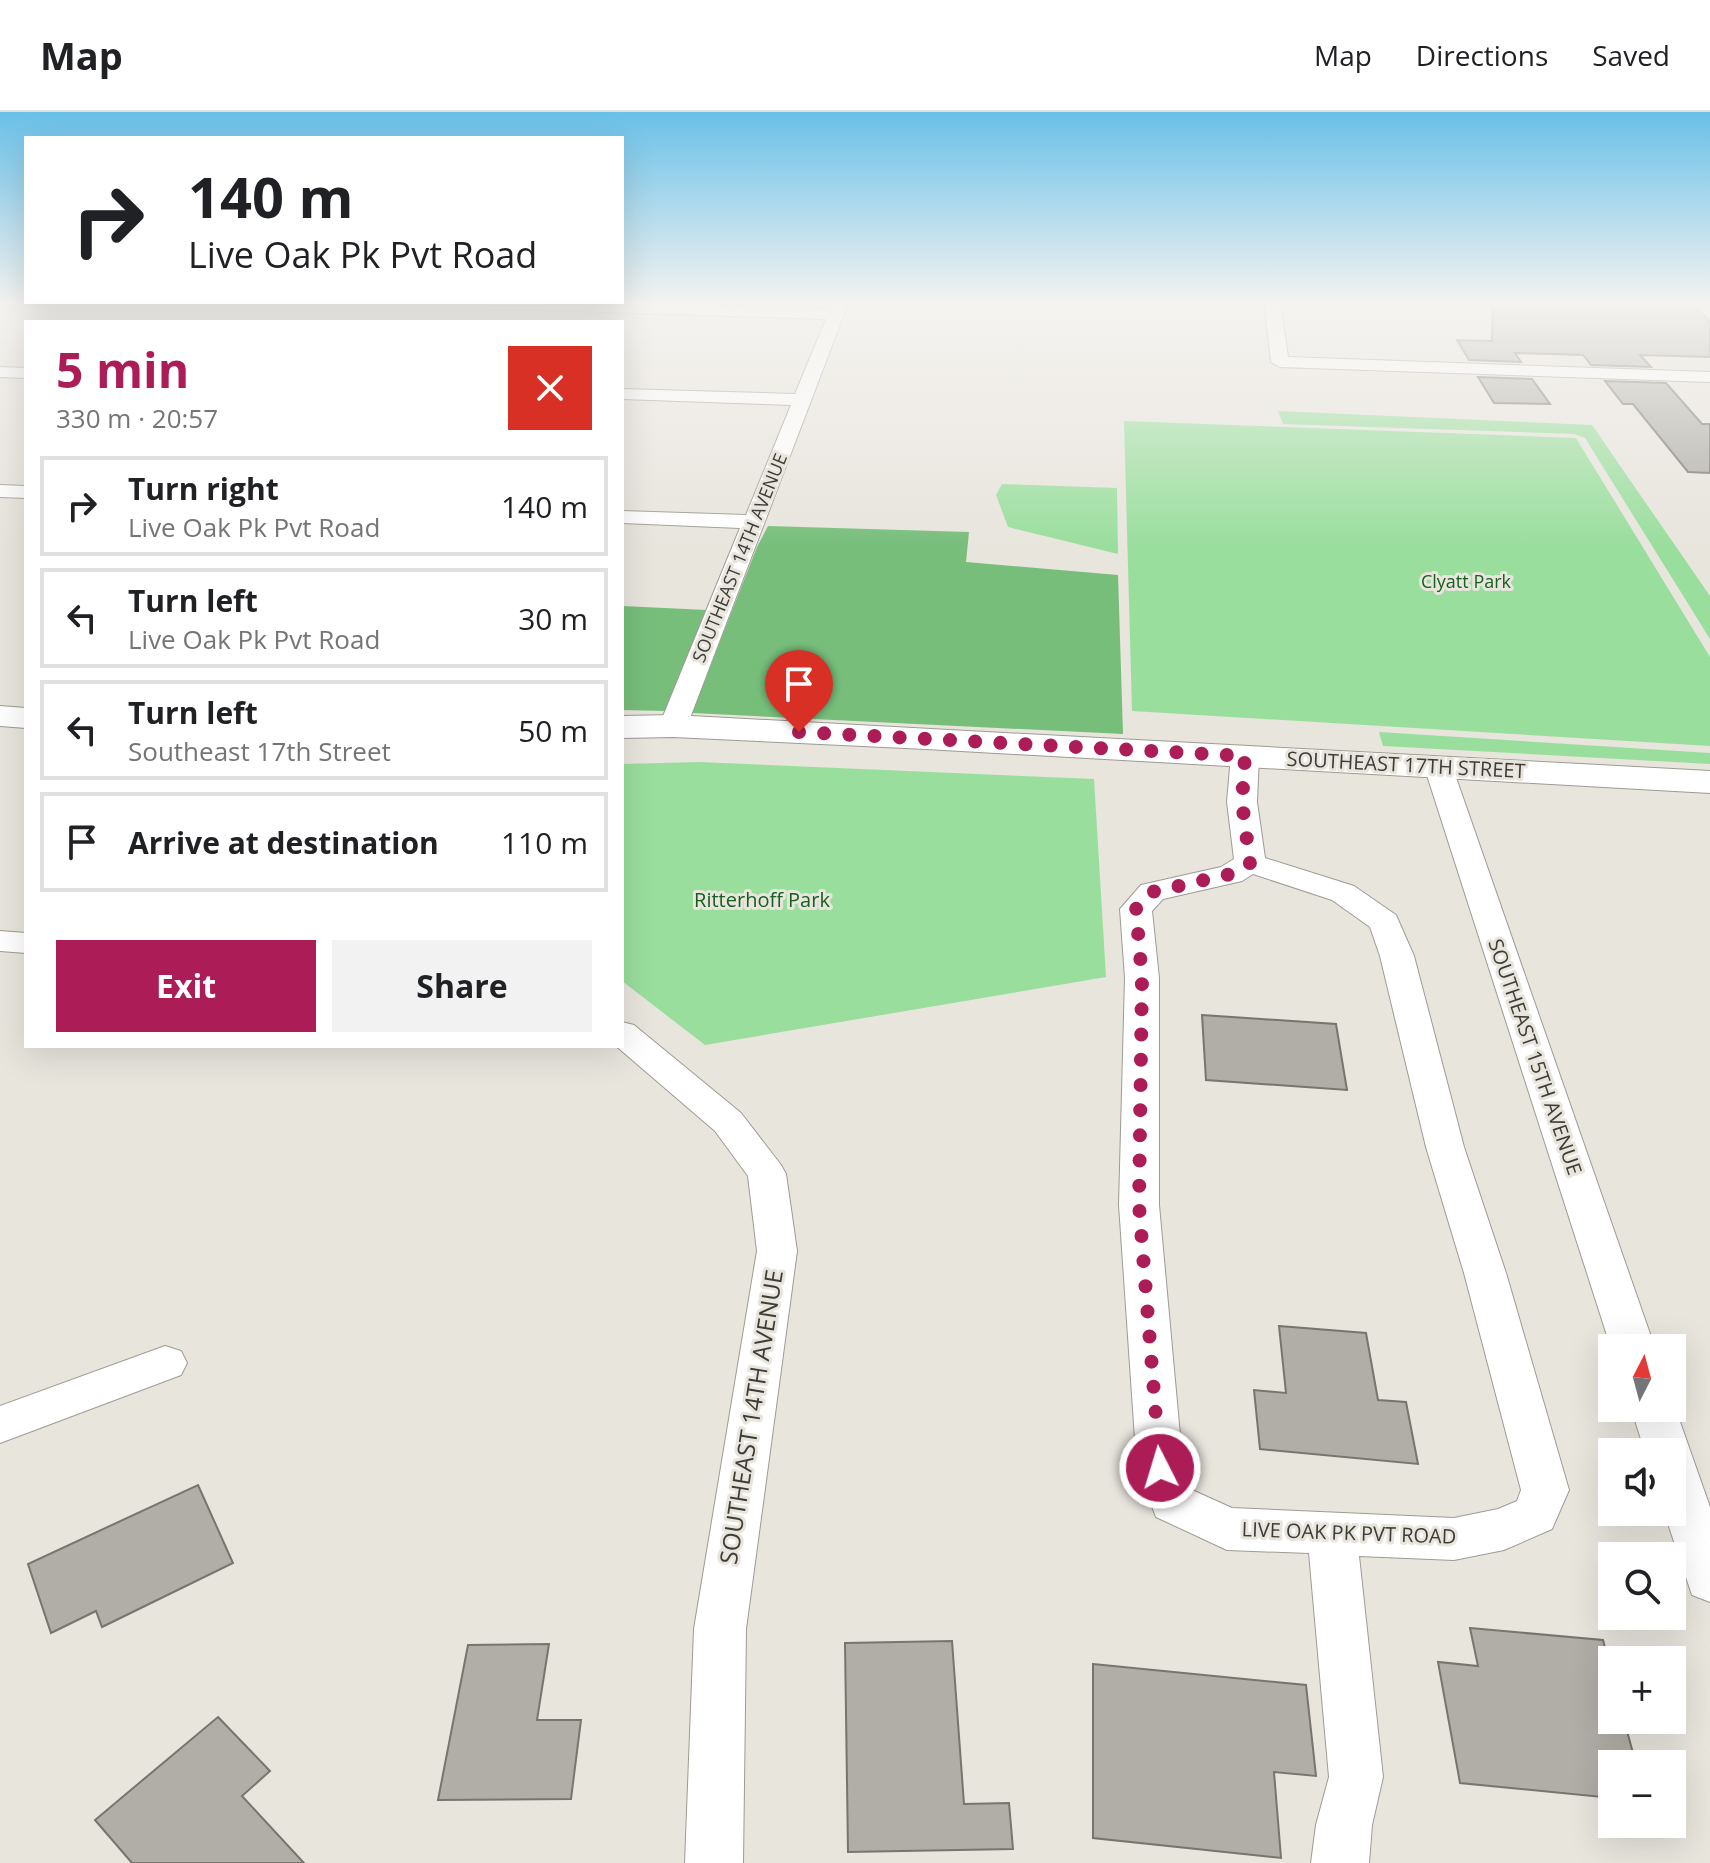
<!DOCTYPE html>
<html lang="en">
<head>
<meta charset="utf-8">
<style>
	:root { --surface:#fff; --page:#f2f2f2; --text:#202124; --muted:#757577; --line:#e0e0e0; --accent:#ac1d58 }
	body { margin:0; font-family:"Open Sans",sans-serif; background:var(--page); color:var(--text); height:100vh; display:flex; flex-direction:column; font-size:30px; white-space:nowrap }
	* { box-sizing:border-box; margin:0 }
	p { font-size:26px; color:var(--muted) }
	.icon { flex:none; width:44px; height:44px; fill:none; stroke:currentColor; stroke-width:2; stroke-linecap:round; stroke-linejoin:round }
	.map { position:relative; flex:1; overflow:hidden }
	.details { position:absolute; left:24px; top:208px; width:600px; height:728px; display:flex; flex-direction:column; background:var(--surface); border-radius:0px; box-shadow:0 8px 32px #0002 }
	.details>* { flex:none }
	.banner { position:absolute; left:24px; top:24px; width:600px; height:168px; border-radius:0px; box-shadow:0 8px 32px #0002; background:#fff; color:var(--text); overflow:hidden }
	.needle { width:52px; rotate:6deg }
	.buttons { position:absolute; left:1598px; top:1222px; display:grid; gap:16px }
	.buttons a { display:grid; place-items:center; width:88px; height:88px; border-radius:0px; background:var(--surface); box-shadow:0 8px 32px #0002; font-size:40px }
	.pin { position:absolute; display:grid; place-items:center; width:68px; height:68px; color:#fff; margin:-82px -34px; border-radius:50% 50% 50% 0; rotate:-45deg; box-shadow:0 0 8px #0007 }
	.pin .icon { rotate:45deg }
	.me { position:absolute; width:88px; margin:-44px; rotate:355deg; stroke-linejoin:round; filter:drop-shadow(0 0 6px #0008) }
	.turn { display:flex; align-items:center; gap:28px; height:168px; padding:0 32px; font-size:36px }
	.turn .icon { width:104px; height:104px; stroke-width:2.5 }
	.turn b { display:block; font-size:56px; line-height:68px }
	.round { display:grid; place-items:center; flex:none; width:84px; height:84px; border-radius:0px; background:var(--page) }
	.headline { display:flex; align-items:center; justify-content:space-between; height:136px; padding:0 32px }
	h1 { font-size:48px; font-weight:700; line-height:60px; color:var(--accent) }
	.button { display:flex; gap:16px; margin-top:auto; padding:16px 32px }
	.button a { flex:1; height:92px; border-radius:0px; background:var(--accent); color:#fff; font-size:32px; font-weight:700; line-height:92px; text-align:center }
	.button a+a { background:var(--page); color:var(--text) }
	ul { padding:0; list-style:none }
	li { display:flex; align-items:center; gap:24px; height:100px; margin:0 16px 12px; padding:0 16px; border:4px solid var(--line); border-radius:0px }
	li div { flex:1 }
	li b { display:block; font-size:30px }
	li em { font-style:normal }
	header { display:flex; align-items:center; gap:48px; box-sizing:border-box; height:112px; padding:0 40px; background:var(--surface); border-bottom:2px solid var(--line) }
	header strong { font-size:38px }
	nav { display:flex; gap:44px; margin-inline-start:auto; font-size:28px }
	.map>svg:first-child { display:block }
	.green { fill:#9ade9d }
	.forest { fill:#77be7b }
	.building { fill:#b0aea6; stroke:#78756e; stroke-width:2 }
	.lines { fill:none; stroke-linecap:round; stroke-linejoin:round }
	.minor-casing { stroke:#9e9b94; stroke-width:2 }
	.secondary-casing { stroke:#9e9b94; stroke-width:2 }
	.minor { fill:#fff; fill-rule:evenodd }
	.secondary { fill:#fff; fill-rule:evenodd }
	.route { stroke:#ac1d58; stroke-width:14; stroke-dasharray:0 25.2 }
	.labels { text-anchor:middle; stroke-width:6; stroke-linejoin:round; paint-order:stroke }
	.far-street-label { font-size:18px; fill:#3d3c38; stroke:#e8e5dd }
	.far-park-label { font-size:18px; fill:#166022; stroke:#e8e5dd }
	.street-label { font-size:20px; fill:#3d3c38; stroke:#e8e5dd }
	.park-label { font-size:20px; fill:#166022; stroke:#e8e5dd }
	.near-street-label { font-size:24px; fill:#3d3c38; stroke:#e8e5dd }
</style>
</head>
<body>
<header>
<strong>Map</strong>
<nav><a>Map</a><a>Directions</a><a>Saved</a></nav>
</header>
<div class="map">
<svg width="1710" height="1751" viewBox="0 0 1710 1751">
	<rect width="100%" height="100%" fill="#e8e5dd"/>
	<!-- green -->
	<path class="green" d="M1278 299 1592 313 1710 484V527L1585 326 1574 322 1283 312Z
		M1124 309 1576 326 1710 545V634L1132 599Z
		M1002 372 1117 376 1118 442 1008 415 996 383Z
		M1379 620 1710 641V652L1383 634Z
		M699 650 1094 667 1106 865 705 933 622 869V652Z"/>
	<!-- forest -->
	<path class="forest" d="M768 414 969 420 966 450 1118 463 1123 622 692 601 757 435Z
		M622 494 707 498 665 599 622 598Z"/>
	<!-- building -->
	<path class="building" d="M1493 189H1689L1710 210V245L1640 243 1651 255 1591 253 1583 243 1515 241 1521 250 1469 248 1457 228 1492 229Z
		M1478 265 1532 267 1550 292 1494 291Z
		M1605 269 1666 271 1702 312H1710V361L1688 360 1633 292H1623Z
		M1202 903 1336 912 1347 978 1206 968Z
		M1279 1214 1366 1221 1378 1288 1406 1290 1418 1352 1260 1337 1254 1278 1286 1281Z
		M198 1373 233 1451 102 1515 96 1499 51 1521 28 1452Z
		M1470 1516 1603 1528 1612 1562V1608H1624L1636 1652H1612V1686L1460 1671 1438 1550 1478 1554Z
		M952 1529 964 1692 1009 1691 1013 1737 848 1740 845 1531Z
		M549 1532 537 1608H581L571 1687 438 1688 468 1533Z
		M1093 1552 1306 1573 1316 1664 1274 1660 1281 1746 1093 1726Z
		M218 1605 270 1659 242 1684 304 1751H132L95 1708Z"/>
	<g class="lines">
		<!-- minor casing -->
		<g class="minor-casing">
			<path id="minor" d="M833 189H849L687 614 683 620H663L659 614 740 416 622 411V399L746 403 791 293 622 287V277L795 282 826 207 441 195 433 190H598L830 197Z
				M1264 189H1280L1288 245 1710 260V270L1280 255 1271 250Z
				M0 255 26 256V266L0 265Z
				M0 373 26 374V386L0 385Z
				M1245 636 1255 638 1259 644 1257 690 1265 746 1354 774 1396 803 1414 844 1464 1035 1506 1161 1569 1378 1552 1417 1504 1438 1454 1448 1359 1444 1383 1665 1372 1713 1369 1751H1311L1316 1713 1329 1665 1309 1441 1227 1438 1156 1405 1137 1356 1119 1093 1125 866 1120 797 1141 773 1221 755 1234 747 1227 690 1231 644 1235 638ZM1253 762 1332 788 1370 815 1380 844 1426 1035 1464 1161 1521 1378 1517 1389 1498 1397 1454 1406 1232 1396 1192 1378 1183 1356 1159 1093V866L1152 799 1163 787 1242 769Z
				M1438 646 1448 648 1452 654 1655 1236H1611L1424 654 1428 648Z
				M0 819 26 821V841L0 839Z
				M622 910 634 913 741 1001 781 1053 786 1062 797 1139 746 1517 743 1751H685L694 1517 757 1139 748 1064 715 1019 616 934H622Z
				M165 1234 181 1239 187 1251 181 1263 0 1331V1294Z
				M1672 1287 1710 1395V1490L1692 1483 1664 1400H1672V1340H1645L1631 1296H1672Z"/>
		</g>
		<!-- secondary casing -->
		<g class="secondary-casing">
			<path id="secondary" d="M0 594 26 596V616L0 614Z
				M673 603 1710 659V681L926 637 673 625 622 626V604Z"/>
		</g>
		<!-- minor -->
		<use href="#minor" class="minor"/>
		<!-- secondary -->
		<use href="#secondary" class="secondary"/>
	</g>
	<!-- sky -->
	<linearGradient id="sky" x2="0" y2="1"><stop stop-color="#69c0e8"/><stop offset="0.44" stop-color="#f5f3f0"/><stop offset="1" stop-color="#f5f3f0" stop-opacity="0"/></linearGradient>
	<rect width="1710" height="434" fill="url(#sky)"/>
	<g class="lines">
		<!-- route -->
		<path class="route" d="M799 620 1245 644 1242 690 1250 751 1231 762 1152 780 1136 797 1142 866 1139 1093 1160 1356"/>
	</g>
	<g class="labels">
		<!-- far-street labels -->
		<g class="far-street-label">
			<text transform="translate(740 446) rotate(-68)" y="6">SOUTHEAST 14TH AVENUE</text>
		</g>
		<!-- far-park labels -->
		<g class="far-park-label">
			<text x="1466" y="476">Clyatt Park</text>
		</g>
		<!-- street labels -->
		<g class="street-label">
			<text transform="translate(1406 653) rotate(3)" y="7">SOUTHEAST 17TH STREET</text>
			<text transform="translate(1535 945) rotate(71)" y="7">SOUTHEAST 15TH AVENUE</text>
			<text transform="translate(1349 1421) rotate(2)" y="7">LIVE OAK PK PVT ROAD</text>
		</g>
		<!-- park labels -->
		<g class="park-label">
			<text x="762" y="795">Ritterhoff Park</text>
		</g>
		<!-- near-street labels -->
		<g class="near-street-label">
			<text transform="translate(752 1305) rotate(-81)" y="8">SOUTHEAST 14TH AVENUE</text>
		</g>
	</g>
</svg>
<div class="buttons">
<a><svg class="needle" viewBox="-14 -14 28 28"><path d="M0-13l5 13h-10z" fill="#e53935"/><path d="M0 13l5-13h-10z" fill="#757577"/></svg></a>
<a><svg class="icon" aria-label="sound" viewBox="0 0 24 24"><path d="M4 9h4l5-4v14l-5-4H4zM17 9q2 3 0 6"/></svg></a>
<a><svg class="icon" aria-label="search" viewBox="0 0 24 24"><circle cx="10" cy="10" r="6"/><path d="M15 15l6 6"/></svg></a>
<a>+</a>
<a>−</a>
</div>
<div class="pin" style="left:799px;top:620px;background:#d93025"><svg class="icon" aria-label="arrive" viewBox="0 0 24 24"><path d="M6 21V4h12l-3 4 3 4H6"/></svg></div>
<svg class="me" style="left:1160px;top:1356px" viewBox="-20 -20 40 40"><circle r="17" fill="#ac1d58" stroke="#fff" stroke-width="3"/><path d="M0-11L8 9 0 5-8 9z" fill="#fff"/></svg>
<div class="banner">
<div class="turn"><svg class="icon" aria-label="right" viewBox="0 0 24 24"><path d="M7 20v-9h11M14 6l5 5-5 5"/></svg><div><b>140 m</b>Live Oak Pk Pvt Road</div></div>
</div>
<section class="details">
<div class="headline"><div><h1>5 min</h1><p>330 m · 20:57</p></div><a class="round" style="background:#d93025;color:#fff"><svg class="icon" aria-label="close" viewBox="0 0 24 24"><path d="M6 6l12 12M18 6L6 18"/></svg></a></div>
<ul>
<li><svg class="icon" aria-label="right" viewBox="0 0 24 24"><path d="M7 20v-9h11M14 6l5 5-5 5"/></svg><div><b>Turn right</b><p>Live Oak Pk Pvt Road</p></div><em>140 m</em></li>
<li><svg class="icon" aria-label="left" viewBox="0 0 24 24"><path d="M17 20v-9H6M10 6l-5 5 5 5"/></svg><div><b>Turn left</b><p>Live Oak Pk Pvt Road</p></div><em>30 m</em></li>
<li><svg class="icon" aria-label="left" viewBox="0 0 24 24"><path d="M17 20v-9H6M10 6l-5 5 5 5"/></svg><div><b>Turn left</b><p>Southeast 17th Street</p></div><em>50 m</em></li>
<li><svg class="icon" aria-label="arrive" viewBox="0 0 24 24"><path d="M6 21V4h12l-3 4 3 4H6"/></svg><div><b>Arrive at destination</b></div><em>110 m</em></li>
</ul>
<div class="button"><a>Exit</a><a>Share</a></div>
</section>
</div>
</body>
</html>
